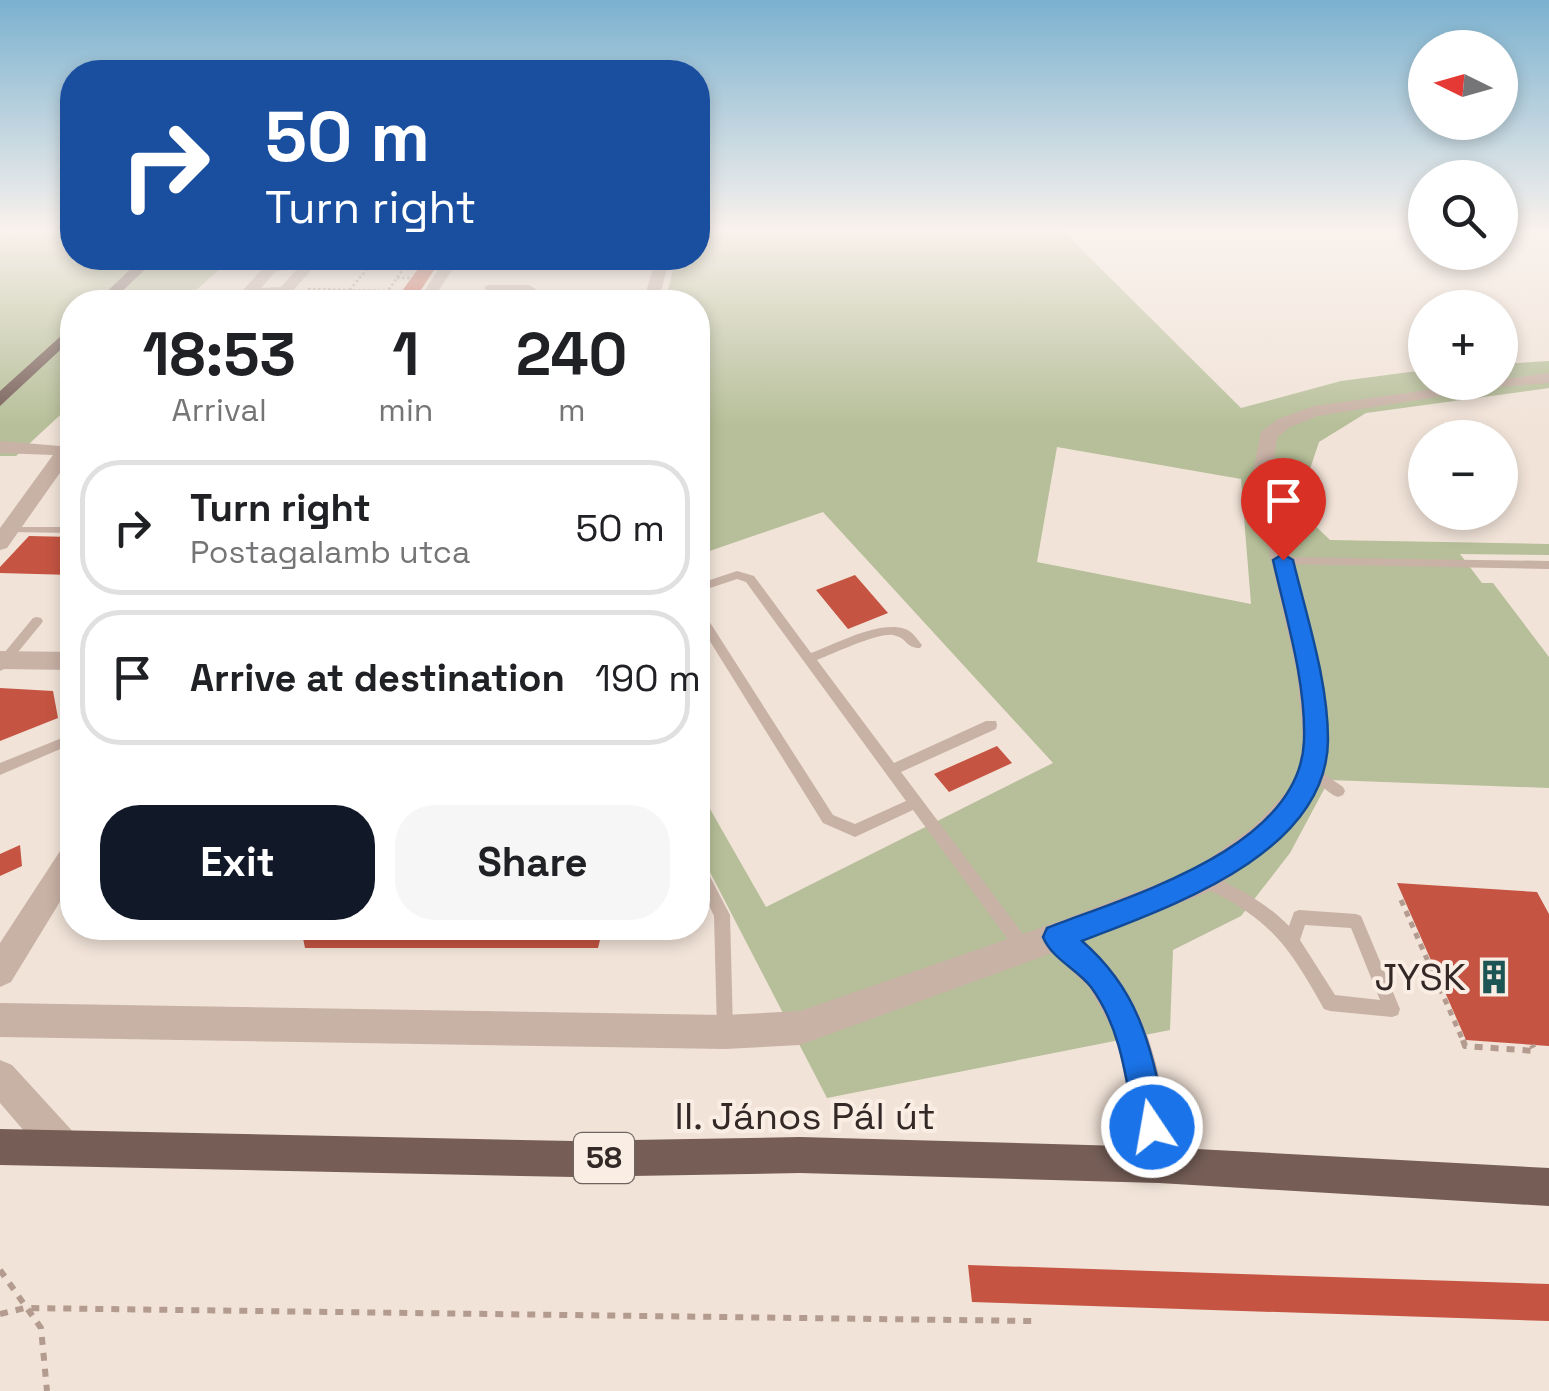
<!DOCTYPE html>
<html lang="en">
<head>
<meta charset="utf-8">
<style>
	:root { --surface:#fff; --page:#f6f6f6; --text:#202124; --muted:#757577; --line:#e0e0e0; --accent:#111827 }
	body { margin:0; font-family:"Space Grotesk",sans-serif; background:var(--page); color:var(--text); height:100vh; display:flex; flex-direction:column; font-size:38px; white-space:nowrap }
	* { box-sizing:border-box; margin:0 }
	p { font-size:32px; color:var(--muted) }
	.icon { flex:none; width:55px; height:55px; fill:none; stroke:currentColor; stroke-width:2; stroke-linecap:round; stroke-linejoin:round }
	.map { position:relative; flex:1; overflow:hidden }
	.side { position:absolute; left:60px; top:290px; width:650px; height:650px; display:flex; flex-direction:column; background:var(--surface); border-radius:40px; box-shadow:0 5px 15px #0003 }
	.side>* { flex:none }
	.hud { position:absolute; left:60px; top:60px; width:650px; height:210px; border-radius:40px; box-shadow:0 5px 15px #0003; background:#1a4fa0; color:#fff; overflow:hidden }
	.needle { width:65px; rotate:275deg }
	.fabs { position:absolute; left:1408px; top:30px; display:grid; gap:20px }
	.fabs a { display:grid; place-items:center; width:110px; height:110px; border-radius:50%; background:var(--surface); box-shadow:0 5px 15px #0003; font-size:50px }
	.pin { position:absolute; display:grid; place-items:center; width:85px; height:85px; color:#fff; margin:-102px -42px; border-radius:50% 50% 50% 0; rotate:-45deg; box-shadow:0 0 10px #0007 }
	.pin .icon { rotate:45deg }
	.me { position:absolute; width:110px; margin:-55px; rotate:348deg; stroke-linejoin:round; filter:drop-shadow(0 0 8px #0008) }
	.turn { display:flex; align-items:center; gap:35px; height:210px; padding:0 40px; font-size:45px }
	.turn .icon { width:130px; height:130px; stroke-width:2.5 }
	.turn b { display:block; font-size:70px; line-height:85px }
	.eta { display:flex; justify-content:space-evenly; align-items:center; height:170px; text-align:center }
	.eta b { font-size:60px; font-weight:600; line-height:70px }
	.primary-button { display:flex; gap:20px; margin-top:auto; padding:20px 40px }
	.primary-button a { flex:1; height:115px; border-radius:40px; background:var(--accent); color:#fff; font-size:40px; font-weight:600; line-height:115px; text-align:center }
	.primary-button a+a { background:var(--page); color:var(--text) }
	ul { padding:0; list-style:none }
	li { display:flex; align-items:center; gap:30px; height:135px; margin:0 20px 15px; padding:0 20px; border:5px solid var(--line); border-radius:40px }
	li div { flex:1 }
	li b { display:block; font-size:38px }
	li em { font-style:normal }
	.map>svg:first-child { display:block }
	.green { fill:#b6bf99; fill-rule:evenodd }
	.building { fill:#c55442 }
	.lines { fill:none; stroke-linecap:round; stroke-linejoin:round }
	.path-far2 { stroke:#b49b8f; stroke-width:2.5; stroke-dasharray:2.5 2.5; stroke-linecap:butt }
	.path-far1 { stroke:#b49b8f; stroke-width:5; stroke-dasharray:6 6; stroke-linecap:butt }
	.path { stroke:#b49b8f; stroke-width:6; stroke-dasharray:8 8; stroke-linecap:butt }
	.service { fill:#c8b1a5; fill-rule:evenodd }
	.minor { fill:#c8b1a5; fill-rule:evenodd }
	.primary { fill:#765e57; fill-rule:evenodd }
	.route { fill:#1a73e8; stroke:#114b97; stroke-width:2.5 }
	.labels { text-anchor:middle; stroke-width:8; stroke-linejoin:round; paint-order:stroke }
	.shield { fill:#f9ede4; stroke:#6f645f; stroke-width:2.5 }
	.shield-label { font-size:30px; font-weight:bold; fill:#342926 }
	.near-poi-label { font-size:38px; fill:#342926; stroke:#f9ede4; text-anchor:end }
	.near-street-label { font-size:38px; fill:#342926; stroke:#f9ede4 }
</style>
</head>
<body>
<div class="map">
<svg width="1549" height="1391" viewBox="0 0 1549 1391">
	<rect width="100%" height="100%" fill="#f1e3d8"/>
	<!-- green -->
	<path class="green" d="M0 231H72V258H232L183 302H72V404L16 456H0Z
		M698 231H1063L1241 408 1341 381 1425 370V382H1500V364L1549 361V388L1366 413 1319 442 1297 508 1330 540 1549 544V555L1460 554 1482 583H1493L1549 657V788L1329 780 1290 853 1241 916 1173 950 1170 1030 827 1098 698 849V788L766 907 1053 763 823 512 698 555V302H665L676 258H698ZM1057 447 1241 479 1251 604 1037 562Z"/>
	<!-- building -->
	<path class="building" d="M426 258H442L413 302H394Z
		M29 536 72 537V575L0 573V567Z
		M855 575 888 613 848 629 816 590Z
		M0 688 53 691 58 718 0 741Z
		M997 746 1012 763 949 792 934 774Z
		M20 845 22 866 0 876V854Z
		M1397 883 1537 892 1549 914V1046L1466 1040Z
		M301 928H603L598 948H305Z
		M968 1265 1549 1284V1321L972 1302Z"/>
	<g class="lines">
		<!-- path-far2 -->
		<path class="path-far2" d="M407 263H422
			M397 278H412
			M308 289 388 291
			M386 294H400
			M329 302 344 297 376 258
			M380 302 411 258"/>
		<!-- path-far1 -->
		<path class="path-far1" d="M1401 900 1464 1043"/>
		<!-- path -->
		<path class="path" d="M1463 1040 1465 1046 1535 1051 1532 1045
			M0 1270 41 1328 47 1391
			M0 1314 25 1308 1032 1321"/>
		<!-- service -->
		<path class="service" d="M11 231H18L0 243V238Z
			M13 527H72V533L9 532V528Z
			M1283 557 1549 561V569L1279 564 1278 561Z
			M737 571 754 576 811 653C836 644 879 620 905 629 912 631 917 639 922 645L920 648C905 648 908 638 893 635 877 633 835 653 817 660L894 763 986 721H996L997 725 996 729 901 772 1029 942 1031 947 1029 952 1023 955 1017 952 913 810 855 837 823 823 698 622V609L702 610 833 815 855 824 906 801 746 582 737 579 698 592V584Z
			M37 617 41 618 43 621 41 624 4 669 0 671V658L33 618Z
			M72 734V744L0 775V763Z
			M1311 765 1343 787 1345 791 1343 795 1338 797 1333 795 1306 775 1304 771 1306 767Z
			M698 861 703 863 730 915 733 1030 731 1036 725 1038 719 1036 717 1030 714 916 698 882Z
			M1206 874C1237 887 1265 902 1289 926L1294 912 1299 910 1356 914 1361 916 1400 1009 1398 1015 1392 1017 1330 1011 1324 1009C1287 943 1270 919 1201 886L1199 881 1201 876ZM1305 925 1351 928 1380 1000 1335 995 1300 940Z"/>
		<!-- minor -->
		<path class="minor" d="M446 258H471L456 264 431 302H417Z
			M656 258H670L658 302H643Z
			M304 259 314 267 290 294 221 302 213 297 243 290 267 264ZM298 268 281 287 261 288 276 271Z
			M490 285H529L536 289 529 293 485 292V286Z
			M1549 373V383L1498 387 1318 416 1290 427 1277 438 1272 477 1321 673 1329 740 1324 771 1307 807 1273 845 1213 890 1084 941C1154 1002 1159 1079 1177 1165L1172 1178 1159 1183 1146 1178 1116 1036 1089 987 1052 953 800 1045 725 1049 0 1037V1003L725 1015 800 1011 1057 922 1193 870 1253 827 1287 791 1298 771 1303 740 1297 673 1252 477 1261 432 1278 419 1314 406Z
			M72 436V461L69 460 7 548 0 550V528L53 455 0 453V441L60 446Z
			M0 651 72 652V670L0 669Z
			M72 844V882L11 982 0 987V943L62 848Z
			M0 1060 12 1065 76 1135 81 1148 76 1161 63 1166 50 1161 0 1103Z"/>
		<!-- primary -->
		<path class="primary" d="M142 258H157L111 302H96Z
			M72 326V339L0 406V391Z
			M0 1129 573 1141 800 1137 1159 1147 1549 1168V1206L1159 1183 800 1173 573 1177 0 1165Z"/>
	</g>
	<!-- sky -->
	<linearGradient id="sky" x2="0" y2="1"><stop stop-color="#7bb1cf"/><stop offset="0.54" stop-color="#f9f2ed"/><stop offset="1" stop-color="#f9f2ed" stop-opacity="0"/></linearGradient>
	<rect width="1549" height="426" fill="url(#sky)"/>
	<!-- route -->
	<path class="route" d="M1283 554 1293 560C1307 618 1328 681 1328 740 1327 855 1168 907 1082 941 1143 994 1151 1051 1168 1127L1163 1138 1152 1143 1140 1138 1135 1127C1126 1078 1121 1028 1091 987 1077 969 1052 959 1043 937L1047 928C1128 896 1300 849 1304 741 1306 681 1286 618 1273 560Z"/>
	<!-- icons -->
	<defs>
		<g id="building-bare" transform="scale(2.7)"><path d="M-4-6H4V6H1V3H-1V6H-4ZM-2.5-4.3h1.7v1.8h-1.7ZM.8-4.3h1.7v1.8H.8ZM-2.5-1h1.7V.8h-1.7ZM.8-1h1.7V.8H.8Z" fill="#1c5553" stroke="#f9ede4" stroke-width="2.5" paint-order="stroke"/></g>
	</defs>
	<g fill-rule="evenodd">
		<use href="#building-bare" x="1494" y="977"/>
	</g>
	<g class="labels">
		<!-- shield labels -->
		<rect class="shield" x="574" y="1133" width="60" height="50" rx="8"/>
		<g class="shield-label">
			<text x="604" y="1168">58</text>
		</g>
		<!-- near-poi labels -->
		<g class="near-poi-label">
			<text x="1466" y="990">JYSK</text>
		</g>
		<!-- near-street labels -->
		<g class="near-street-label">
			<text x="805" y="1129">II. János Pál út</text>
		</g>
	</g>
</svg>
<div class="fabs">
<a><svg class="needle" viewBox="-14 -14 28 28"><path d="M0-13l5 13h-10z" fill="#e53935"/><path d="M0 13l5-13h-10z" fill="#757577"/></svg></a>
<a><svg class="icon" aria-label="search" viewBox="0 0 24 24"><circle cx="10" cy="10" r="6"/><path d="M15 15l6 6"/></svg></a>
<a>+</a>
<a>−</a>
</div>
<div class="pin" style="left:1283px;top:560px;background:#d93025"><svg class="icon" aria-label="arrive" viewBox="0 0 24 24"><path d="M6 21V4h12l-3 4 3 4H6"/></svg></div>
<svg class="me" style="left:1152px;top:1127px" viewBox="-20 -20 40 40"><circle r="17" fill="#1a73e8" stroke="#fff" stroke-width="3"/><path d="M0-11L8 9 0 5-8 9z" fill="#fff"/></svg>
<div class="hud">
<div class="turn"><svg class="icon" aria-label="right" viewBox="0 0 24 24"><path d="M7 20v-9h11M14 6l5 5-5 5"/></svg><div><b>50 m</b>Turn right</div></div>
</div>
<section class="side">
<div class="eta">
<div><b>18:53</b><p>Arrival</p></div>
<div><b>1</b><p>min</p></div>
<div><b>240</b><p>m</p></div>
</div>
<ul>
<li><svg class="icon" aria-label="right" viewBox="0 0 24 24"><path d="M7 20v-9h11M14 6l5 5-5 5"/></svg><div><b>Turn right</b><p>Postagalamb utca</p></div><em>50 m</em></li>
<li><svg class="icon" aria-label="arrive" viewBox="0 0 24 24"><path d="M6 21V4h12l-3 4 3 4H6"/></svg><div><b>Arrive at destination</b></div><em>190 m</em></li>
</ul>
<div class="primary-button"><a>Exit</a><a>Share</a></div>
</section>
</div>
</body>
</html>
